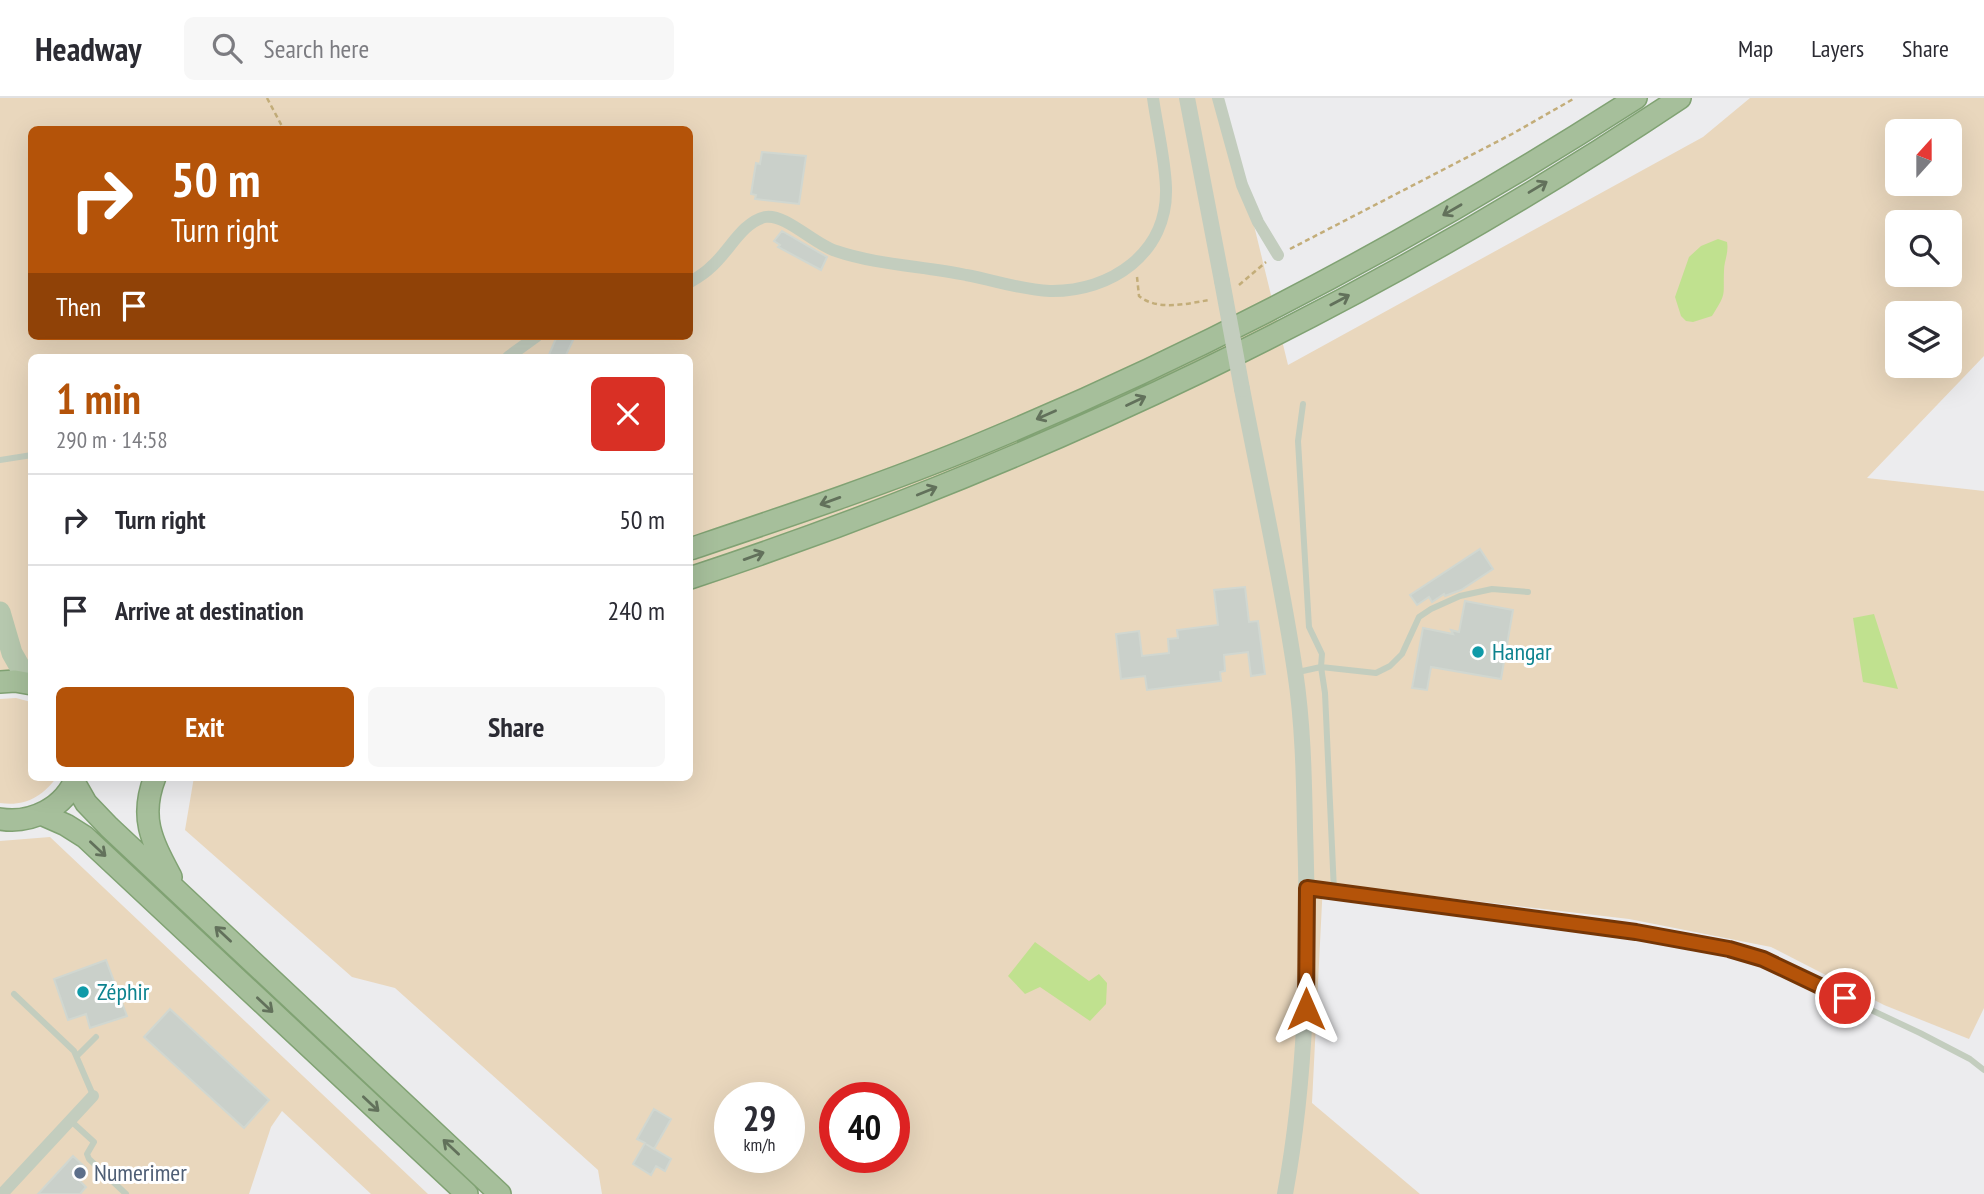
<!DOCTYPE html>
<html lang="en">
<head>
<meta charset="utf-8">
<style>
	:root { --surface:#fff; --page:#f7f7f7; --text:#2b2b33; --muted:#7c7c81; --line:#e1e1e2; --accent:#b45309 }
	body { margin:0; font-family:"PT Sans Narrow",sans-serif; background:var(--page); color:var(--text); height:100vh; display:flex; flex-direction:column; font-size:26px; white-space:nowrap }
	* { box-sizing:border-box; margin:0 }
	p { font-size:23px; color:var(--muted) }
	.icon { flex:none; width:38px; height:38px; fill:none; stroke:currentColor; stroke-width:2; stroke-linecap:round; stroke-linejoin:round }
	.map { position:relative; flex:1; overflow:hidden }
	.sheet { position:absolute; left:28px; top:256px; width:665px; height:427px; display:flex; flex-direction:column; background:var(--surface); border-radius:10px; box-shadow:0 7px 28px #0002 }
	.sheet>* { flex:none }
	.hud { position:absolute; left:28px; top:28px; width:665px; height:214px; border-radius:10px; box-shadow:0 7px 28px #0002; background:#b45309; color:#fff; overflow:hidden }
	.needle { width:46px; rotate:21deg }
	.tools { position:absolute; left:1885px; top:21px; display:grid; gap:14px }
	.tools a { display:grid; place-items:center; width:77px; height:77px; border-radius:10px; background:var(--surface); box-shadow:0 7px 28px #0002; font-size:35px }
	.speed { position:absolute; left:714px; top:984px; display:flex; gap:14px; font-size:35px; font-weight:700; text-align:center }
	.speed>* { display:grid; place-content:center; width:91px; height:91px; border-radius:50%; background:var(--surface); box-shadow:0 7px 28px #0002; line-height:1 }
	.speed small { font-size:18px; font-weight:400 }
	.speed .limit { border:10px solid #d22; background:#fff; color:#111 }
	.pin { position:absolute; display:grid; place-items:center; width:60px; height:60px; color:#fff; margin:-30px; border:4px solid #fff; border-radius:50%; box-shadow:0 2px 7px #0007 }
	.me { position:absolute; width:77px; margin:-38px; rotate:0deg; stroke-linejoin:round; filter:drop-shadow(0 0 5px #0008) }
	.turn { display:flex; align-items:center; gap:24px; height:147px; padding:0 28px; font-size:32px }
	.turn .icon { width:91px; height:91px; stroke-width:2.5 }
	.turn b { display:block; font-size:49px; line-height:60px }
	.then { display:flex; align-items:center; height:66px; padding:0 28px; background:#0003; gap:14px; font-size:26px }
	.round { display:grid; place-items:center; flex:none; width:74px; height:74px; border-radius:10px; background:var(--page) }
	.overview { display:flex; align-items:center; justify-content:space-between; height:119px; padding:0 28px }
	h1 { font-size:42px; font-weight:800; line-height:52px; color:var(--accent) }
	.action { display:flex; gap:14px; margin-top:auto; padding:14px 28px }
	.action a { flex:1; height:80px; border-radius:10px; background:var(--accent); color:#fff; font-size:28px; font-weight:800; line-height:80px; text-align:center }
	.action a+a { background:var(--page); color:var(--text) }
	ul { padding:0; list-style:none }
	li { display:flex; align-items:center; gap:21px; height:91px; padding:0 28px; border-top:2px solid var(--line) }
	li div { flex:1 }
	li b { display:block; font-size:26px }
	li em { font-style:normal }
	header { display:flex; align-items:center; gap:42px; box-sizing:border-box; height:98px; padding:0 35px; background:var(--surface); border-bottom:2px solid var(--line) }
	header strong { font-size:33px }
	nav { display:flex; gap:38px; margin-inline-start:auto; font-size:24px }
	.search { width:490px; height:63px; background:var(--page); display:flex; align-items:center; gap:18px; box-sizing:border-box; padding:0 24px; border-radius:10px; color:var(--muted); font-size:26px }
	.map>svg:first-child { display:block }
	.green { fill:#e9d7bd; fill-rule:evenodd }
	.water { fill:#c0e18f }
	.building { fill:#cad0ca; stroke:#d1d7d0; stroke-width:2 }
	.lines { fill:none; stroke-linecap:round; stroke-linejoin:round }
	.trunk-casing { stroke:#80a273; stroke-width:24 }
	.path { stroke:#c3ad79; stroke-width:2.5; stroke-dasharray:5 3.5; stroke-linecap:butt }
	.service { stroke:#c3cdbe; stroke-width:6 }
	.minor { stroke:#c3cdbe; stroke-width:12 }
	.tertiary { stroke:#c3cdbe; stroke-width:16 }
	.primary { stroke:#b6c8ae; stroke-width:21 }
	.trunk { stroke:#a6bf9b; stroke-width:21 }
	.tertiary-bridge { stroke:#c3cdbe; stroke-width:16 }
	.oneway { stroke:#62715b }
	.route-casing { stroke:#753606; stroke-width:18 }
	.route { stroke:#b45309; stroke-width:12 }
	.culture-dot { fill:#0f9aa8; stroke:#fff; stroke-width:2.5 }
	.service-dot { fill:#5c6f8a; stroke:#fff; stroke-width:2.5 }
	.labels { text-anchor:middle; stroke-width:6; stroke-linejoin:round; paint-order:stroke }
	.culture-label { font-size:24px; fill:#0d838f; stroke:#fff; text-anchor:start }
	.service-label { font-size:24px; fill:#4e5e75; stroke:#fff; text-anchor:start }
</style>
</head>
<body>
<header>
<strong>Headway</strong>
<div class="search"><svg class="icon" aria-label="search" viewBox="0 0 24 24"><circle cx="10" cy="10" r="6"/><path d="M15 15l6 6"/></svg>Search here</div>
<nav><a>Map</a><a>Layers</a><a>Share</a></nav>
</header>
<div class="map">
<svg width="1984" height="1096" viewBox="0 0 1984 1096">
	<rect width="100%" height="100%" fill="#ececee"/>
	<!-- green -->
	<path class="green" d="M0 0H1223L1288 267 1703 39 1750 0H1984V258L1867 380 1984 393V910L1969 941 1884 907 1771 849 1629 821 1323 785 1312 1005 1420 1096H602L598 1072 395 890 352 879 185 732 194 679H690V259H32L31 566 29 564 0 576ZM32 32H690V238H32ZM1897 33H1950V86H1897ZM1897 124H1950V177H1897ZM1897 215H1950V268H1897ZM730 999H789V1059H730ZM835 999H894V1059H835Z
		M16 600 31 604 32 679H57C43 698 25 709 0 705V601Z
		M50 739 428 1096H371L282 1013 271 1029 249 1096H0V743Z"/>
	<!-- water -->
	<path class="water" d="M1718 141 1727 144C1729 155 1724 163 1724 173 1723 199 1727 194 1712 218L1693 224 1686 223 1681 218 1675 199 1689 159 1701 148Z
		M1874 516 1898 591 1863 584 1853 520Z
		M1035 844 1089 883 1099 876 1107 885 1106 906 1090 923 1040 889 1025 896 1008 878Z"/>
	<!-- building -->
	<path class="building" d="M762 54 806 58 799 106 755 101 756 97 751 96 756 65 760 66Z
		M782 133 827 159 821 172 778 149 780 147 774 143Z
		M557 238H575L565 259H548Z
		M1480 451 1493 471 1461 492 1445 498 1444 496 1432 504 1429 499 1417 507 1410 497Z
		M1245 489 1249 524 1258 523 1265 576 1251 578 1248 554 1224 557 1225 573 1220 574 1221 583 1147 592 1145 578 1121 581 1116 536 1139 533 1142 558 1169 555 1168 541 1178 540 1177 532 1218 527 1214 492Z
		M1465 503 1513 512 1501 581 1431 569 1427 592 1412 590 1423 530 1453 536 1451 532 1459 534Z
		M106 862 127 918 90 930 86 916 68 922 54 881Z
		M170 911 269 1002 244 1030 144 939Z
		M654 1011 671 1021 654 1051 646 1046 671 1061 665 1073 656 1068 651 1077 633 1066 645 1045 637 1041Z
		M73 1058 86 1070 80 1076 83 1079 80 1083 86 1089 80 1096H38Z"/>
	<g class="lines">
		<!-- trunk casing -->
		<g class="trunk-casing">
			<path id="trunk" d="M690 451C788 418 887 385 983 345 1210 251 1429 133 1636 0
				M690 480C1038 365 1375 204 1680 0
				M0 584 15 583 32 586
				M155 679C139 720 152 743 171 779
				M74 684 86 705 109 729 500 1096
				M41 716 66 727 85 739 467 1096
				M0 721C31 726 65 710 76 679"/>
		</g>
		<!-- path -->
		<path class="path" d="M267 0 284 32
			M1290 151 1512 36 1575 0
			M1137 179 1139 198C1157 213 1186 206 1209 202
			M1239 187 1266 164"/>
		<!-- service -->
		<path class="service" d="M1303 306 1298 343 1309 529 1322 556 1321 569 1325 595 1334 793
			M0 362 32 357
			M1298 574 1321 569 1376 575 1390 568 1402 556 1419 519 1431 511 1460 498 1492 491 1528 494
			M1309 790 1636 834 1729 851 1763 861 1920 935 1970 961 1984 972
			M14 896 74 953 93 997
			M77 958 96 939
			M71 1023 94 1044 87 1056 89 1061 126 1096"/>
		<!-- minor -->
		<path class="minor" d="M1218 0 1242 87 1258 124 1278 157
			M690 184C697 180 705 175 711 169 728 155 742 124 765 119 785 115 815 147 836 153 877 167 924 168 966 177 994 182 1021 192 1050 193 1111 194 1168 155 1166 90 1165 60 1157 29 1153 0
			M508 259 537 238
			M2 1096 93 998"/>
		<!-- tertiary -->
		<path class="tertiary" d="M1187 0 1222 183
			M1242 291C1260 385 1281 479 1295 573 1303 625 1304 679 1305 731 1309 853 1307 976 1285 1096"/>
		<!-- primary -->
		<path class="primary" d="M0 514 12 555 29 585"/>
		<!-- trunk -->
		<use href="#trunk" class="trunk"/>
		<!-- tertiary-bridge -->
		<path class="tertiary-bridge" d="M1222 183 1242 291"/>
	</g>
	<!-- one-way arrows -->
	<defs><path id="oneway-shaft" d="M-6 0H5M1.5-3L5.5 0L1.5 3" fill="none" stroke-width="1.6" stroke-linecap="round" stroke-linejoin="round" transform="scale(1.75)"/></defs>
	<g class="oneway">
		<use href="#oneway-shaft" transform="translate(1538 89) rotate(-31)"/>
		<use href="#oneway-shaft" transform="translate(1452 112) rotate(150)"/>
		<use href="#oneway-shaft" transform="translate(1340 202) rotate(-28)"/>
		<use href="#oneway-shaft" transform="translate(1136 303) rotate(-25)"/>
		<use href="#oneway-shaft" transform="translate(1046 317) rotate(156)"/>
		<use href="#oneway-shaft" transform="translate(927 393) rotate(-22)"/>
		<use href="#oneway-shaft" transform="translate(830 403) rotate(160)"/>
		<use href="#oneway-shaft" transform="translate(754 458) rotate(-20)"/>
		<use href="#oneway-shaft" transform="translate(98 751) rotate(43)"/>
		<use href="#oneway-shaft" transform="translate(223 836) rotate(-137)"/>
		<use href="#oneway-shaft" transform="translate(265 907) rotate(43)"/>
		<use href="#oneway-shaft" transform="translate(371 1006) rotate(43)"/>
		<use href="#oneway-shaft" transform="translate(451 1049) rotate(-137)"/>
	</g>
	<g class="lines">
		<!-- route casing -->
		<g class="route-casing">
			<path id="route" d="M1306 911 1307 790 1636 834 1729 851 1763 861 1845 900"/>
		</g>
		<!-- route -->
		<use href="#route" class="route"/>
	</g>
	<!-- markers -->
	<g class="culture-dot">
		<circle cx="1478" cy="554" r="7"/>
		<circle cx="83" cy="894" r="7"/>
	</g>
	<circle class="service-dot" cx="80" cy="1075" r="7"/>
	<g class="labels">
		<!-- culture labels -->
		<g class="culture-label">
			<text x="1492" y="562">Hangar</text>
			<text x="97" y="902">Zéphir</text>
		</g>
		<!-- service labels -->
		<g class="service-label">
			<text x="94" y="1083">Numerimer</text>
		</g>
	</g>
</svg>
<div class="tools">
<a><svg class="needle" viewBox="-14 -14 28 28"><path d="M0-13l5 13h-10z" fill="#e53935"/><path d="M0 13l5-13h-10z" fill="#7c7c81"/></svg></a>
<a><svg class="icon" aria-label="search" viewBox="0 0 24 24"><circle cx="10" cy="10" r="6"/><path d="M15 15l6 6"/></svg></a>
<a><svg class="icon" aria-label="layers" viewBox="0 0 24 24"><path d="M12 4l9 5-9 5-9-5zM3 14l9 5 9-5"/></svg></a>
</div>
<div class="speed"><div>29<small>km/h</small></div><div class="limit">40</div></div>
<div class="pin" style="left:1845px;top:900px;background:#d93025"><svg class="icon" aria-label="arrive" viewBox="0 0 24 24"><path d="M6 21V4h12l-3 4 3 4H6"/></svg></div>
<svg class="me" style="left:1306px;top:911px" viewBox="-20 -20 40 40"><path d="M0-17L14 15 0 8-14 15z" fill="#b45309" stroke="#fff" stroke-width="4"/></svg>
<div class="hud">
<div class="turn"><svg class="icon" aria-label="right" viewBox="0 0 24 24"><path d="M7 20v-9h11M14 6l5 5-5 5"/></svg><div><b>50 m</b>Turn right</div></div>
<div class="then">Then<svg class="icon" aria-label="arrive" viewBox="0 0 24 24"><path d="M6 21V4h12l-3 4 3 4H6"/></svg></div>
</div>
<section class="sheet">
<div class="overview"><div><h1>1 min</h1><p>290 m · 14:58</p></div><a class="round" style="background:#d93025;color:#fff"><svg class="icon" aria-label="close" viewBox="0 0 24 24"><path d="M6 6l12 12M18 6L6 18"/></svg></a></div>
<ul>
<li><svg class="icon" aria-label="right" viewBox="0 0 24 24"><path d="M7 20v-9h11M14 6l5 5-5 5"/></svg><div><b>Turn right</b></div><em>50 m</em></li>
<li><svg class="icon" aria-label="arrive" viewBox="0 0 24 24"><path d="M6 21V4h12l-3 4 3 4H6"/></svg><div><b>Arrive at destination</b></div><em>240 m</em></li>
</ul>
<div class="action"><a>Exit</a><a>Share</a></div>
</section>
</div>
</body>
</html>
